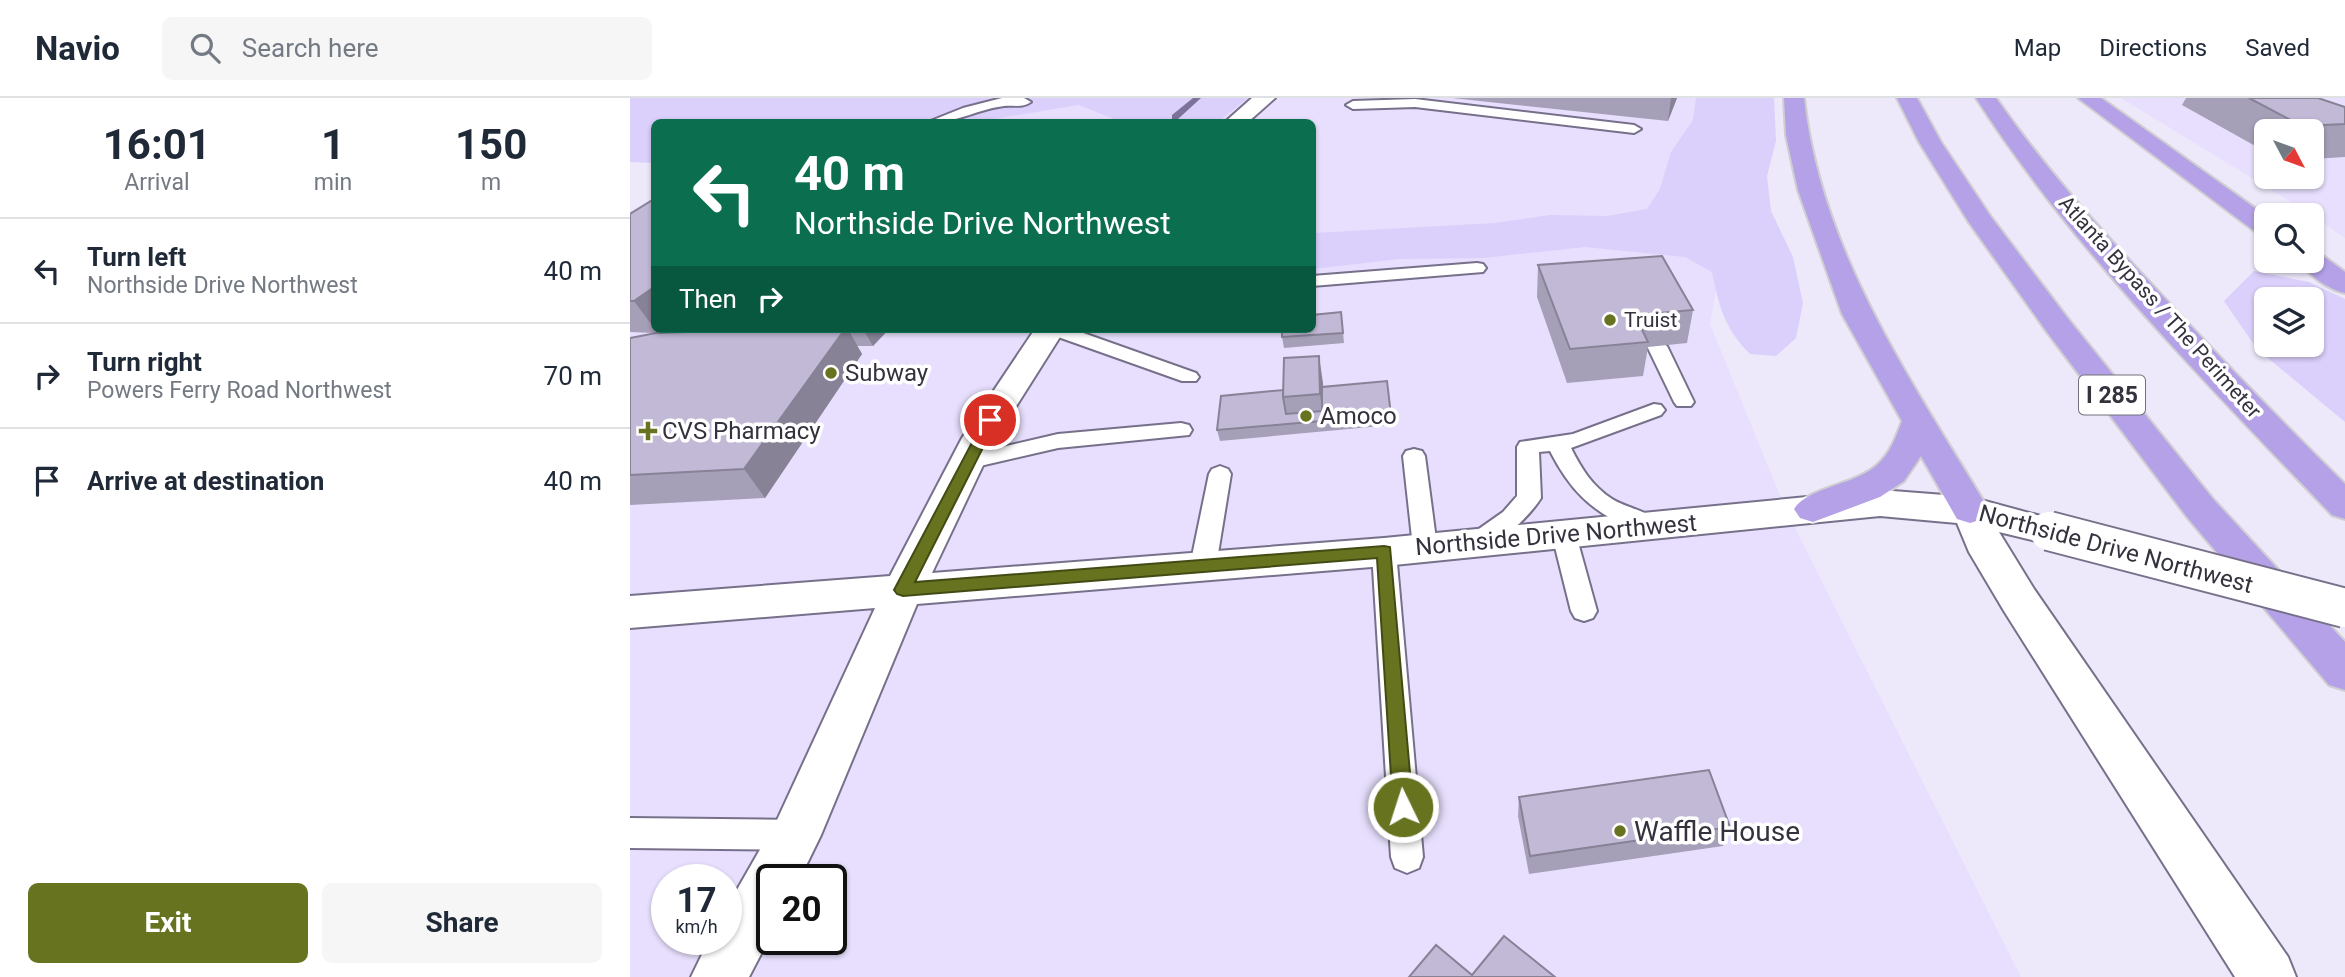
<!DOCTYPE html>
<html lang="en">
<head>
<meta charset="utf-8">
<style>
	:root { --surface:#fff; --page:#f6f6f7; --text:#1f2937; --muted:#747a83; --line:#e0e1e3; --accent:#67731e }
	body { margin:0; font-family:Roboto,sans-serif; background:var(--page); color:var(--text); height:100vh; display:flex; flex-direction:column; font-size:26px; white-space:nowrap }
	* { box-sizing:border-box; margin:0 }
	p { font-size:23px; color:var(--muted) }
	.icon { flex:none; width:38px; height:38px; fill:none; stroke:currentColor; stroke-width:2; stroke-linecap:round; stroke-linejoin:round }
	.map { position:relative; flex:1; overflow:hidden }
	.details { display:flex; flex-direction:column; background:var(--surface); width:630px }
	.details>* { flex:none }
	.banner { position:absolute; left:21px; top:21px; width:665px; height:214px; border-radius:10px; box-shadow:0 2px 5px #0004; background:#0b6e4f; color:#fff; overflow:hidden }
	.needle { width:46px; rotate:131deg }
	.controls { position:absolute; left:1624px; top:21px; display:grid; gap:14px }
	.controls a { display:grid; place-items:center; width:70px; height:70px; border-radius:10px; background:var(--surface); box-shadow:0 2px 5px #0004; font-size:35px }
	.speed { position:absolute; left:21px; top:766px; display:flex; gap:14px; font-size:35px; font-weight:700; text-align:center }
	.speed>* { display:grid; place-content:center; width:91px; height:91px; border-radius:50%; background:var(--surface); box-shadow:0 2px 5px #0004; line-height:1 }
	.speed small { font-size:18px; font-weight:400 }
	.speed .limit { border:4px solid #111; border-radius:10px; background:#fff; color:#111 }
	.pin { position:absolute; display:grid; place-items:center; width:60px; height:60px; color:#fff; margin:-30px; border:4px solid #fff; border-radius:50%; box-shadow:0 2px 7px #0007 }
	.me { position:absolute; width:77px; margin:-38px; rotate:356deg; stroke-linejoin:round; filter:drop-shadow(0 0 5px #0008) }
	.turn { display:flex; align-items:center; gap:24px; height:147px; padding:0 28px; font-size:32px }
	.turn .icon { width:91px; height:91px; stroke-width:2.5 }
	.turn b { display:block; font-size:49px; line-height:60px }
	.then { display:flex; align-items:center; height:66px; padding:0 28px; background:#0003; gap:14px; font-size:26px }
	.eta { display:flex; justify-content:space-evenly; align-items:center; height:119px; text-align:center }
	.eta b { font-size:42px; font-weight:700; line-height:49px }
	.primary-button { display:flex; gap:14px; margin-top:auto; padding:14px 28px }
	.primary-button a { flex:1; height:80px; border-radius:10px; background:var(--accent); color:#fff; font-size:28px; font-weight:700; line-height:80px; text-align:center }
	.primary-button a+a { background:var(--page); color:var(--text) }
	ul { padding:0; list-style:none }
	li { display:flex; align-items:center; gap:21px; height:105px; padding:0 28px; border-top:2px solid var(--line) }
	li div { flex:1 }
	li b { display:block; font-size:26px }
	li em { font-style:normal }
	header { display:flex; align-items:center; gap:42px; box-sizing:border-box; height:98px; padding:0 35px; background:var(--surface); border-bottom:2px solid var(--line) }
	header strong { font-size:33px }
	nav { display:flex; gap:38px; margin-inline-start:auto; font-size:24px }
	.search { width:490px; height:63px; background:var(--page); display:flex; align-items:center; gap:18px; box-sizing:border-box; padding:0 24px; border-radius:10px; color:var(--muted); font-size:26px }
	main { display:flex; flex:1; min-height:0 }
	.map>svg:first-child { display:block }
	.built { fill:#e7dffd; fill-rule:evenodd }
	.green { fill:#dbcffb; fill-rule:evenodd }
	.lines { fill:none; stroke-linecap:round; stroke-linejoin:round }
	.stream { fill:#7d7299; fill-rule:evenodd }
	.lane-casing { stroke:#77708a; stroke-width:4 }
	.secondary-casing { stroke:#77708a; stroke-width:4 }
	.highway-casing { stroke:#cfced1; stroke-width:4 }
	.lane { fill:#fff; fill-rule:evenodd }
	.secondary { fill:#fff; fill-rule:evenodd }
	.highway { fill:#b5a1e7; fill-rule:evenodd }
	.secondary-bridge-casing { stroke:#77708a; stroke-width:42; stroke-linecap:butt }
	.secondary-bridge { stroke:#fff; stroke-width:38 }
	.wall { fill:#a69fb8 }
	.shaded-wall { fill:#878296 }
	.building { fill:#c1b9d6; stroke:#878296; stroke-width:2 }
	.route { fill:#67731e; stroke:#434b14; stroke-width:2 }
	.poi-dot { fill:#67731e; stroke:#fff; stroke-width:2.5 }
	.labels { text-anchor:middle; stroke-width:7; stroke-linejoin:round; paint-order:stroke }
	.far-street-label { font-size:21px; fill:#35323e; stroke:#fff }
	.far-poi-label { font-size:21px; fill:#35323e; stroke:#fff; text-anchor:start }
	.shield { fill:#fff; stroke:#727078; stroke-width:2 }
	.shield-label { font-size:23px; font-weight:bold; fill:#35323e }
	.poi-label { font-size:24px; fill:#35323e; stroke:#fff; text-anchor:start }
	.street-label { font-size:24px; fill:#35323e; stroke:#fff }
	.near-poi-label { font-size:28px; fill:#35323e; stroke:#fff; text-anchor:start }
</style>
</head>
<body>
<header>
<strong>Navio</strong>
<div class="search"><svg class="icon" aria-label="search" viewBox="0 0 24 24"><circle cx="10" cy="10" r="6"/><path d="M15 15l6 6"/></svg>Search here</div>
<nav><a>Map</a><a>Directions</a><a>Saved</a></nav>
</header>
<main>
<section class="details">
<div class="eta">
<div><b>16:01</b><p>Arrival</p></div>
<div><b>1</b><p>min</p></div>
<div><b>150</b><p>m</p></div>
</div>
<ul>
<li><svg class="icon" aria-label="left" viewBox="0 0 24 24"><path d="M17 20v-9H6M10 6l-5 5 5 5"/></svg><div><b>Turn left</b><p>Northside Drive Northwest</p></div><em>40 m</em></li>
<li><svg class="icon" aria-label="right" viewBox="0 0 24 24"><path d="M7 20v-9h11M14 6l5 5-5 5"/></svg><div><b>Turn right</b><p>Powers Ferry Road Northwest</p></div><em>70 m</em></li>
<li><svg class="icon" aria-label="arrive" viewBox="0 0 24 24"><path d="M6 21V4h12l-3 4 3 4H6"/></svg><div><b>Arrive at destination</b></div><em>40 m</em></li>
</ul>
<div class="primary-button"><a>Exit</a><a>Share</a></div>
</section>
<div class="map">
<svg width="1715" height="879" viewBox="0 0 1715 879">
	<rect width="100%" height="100%" fill="#ede9fb"/>
	<!-- built -->
	<path class="built" d="M618 0H1120L1080 226 1155 410 1391 879H0V113L24 100V231H682V24H588ZM37 782H96V842H37ZM142 782H201V842H142Z
		M1491 0H1715V140L1682 117ZM1636 33H1682V79H1636Z
		M450 7 491 24H346Z"/>
	<!-- green -->
	<path class="green" d="M0 0H618L588 24H491L449 7 346 24H24V65L0 64Z
		M1066 0H1144L1146 43 1137 78 1141 113 1163 159 1173 205 1166 240 1146 258 1120 256C1094 230 1089 208 1082 174L1055 159 955 149 853 160 769 161 683 171V135L865 125 921 117 977 118 1017 111 1030 91 1041 54 1063 22Z
		M1624 173 1679 184 1715 201V324L1627 251 1594 203ZM1636 201H1682V247H1636Z"/>
	<g class="lines">
		<!-- stream -->
		<path class="stream" d="M563 0H571L548 21H542V17Z"/>
		<!-- lane casing -->
		<g class="lane-casing">
			<path id="lane" d="M372 0H394L401 4C393 10 384 7 374 8 348 11 325 26 298 24L333 10Z
				M785 1 1004 27 1011 31 1004 35 785 9 723 11 716 7 723 3Z
				M847 165 853 166 856 170 853 174 682 188V178Z
				M414 231H442L566 275 569 279 566 283H552L417 235Z
				M1027 242 1037 248 1064 304 1061 308H1047L1044 304 1017 248Z
				M1024 306 1031 307 1035 312 1031 317 941 350C951 370 962 388 982 401 996 410 1026 415 1034 429L1031 435C1019 438 1010 434 999 429 960 413 939 390 920 353L909 354 911 400C899 419 859 459 836 452L833 446 836 440 873 414 887 398V349L890 344 943 336Z
				M551 325 559 327 562 332 559 337 428 350 337 371 329 369 326 364 329 359 428 336Z
				M784 351 792 353 795 358 807 449 804 455 795 458 786 455 783 449 773 358 776 353Z
				M590 368 598 371 601 376 586 468 582 475 573 477 564 475 560 468 579 376 582 371Z
				M934 428 943 431 946 437 967 513 963 520 954 523 945 520 941 513 922 437 925 431Z
				M754 445 763 448 766 454 793 759 789 770 777 775 765 770 761 759 742 454 745 448Z
				M0 720 166 722 177 726 182 737 177 748 166 752 0 750Z"/>
		</g>
		<!-- secondary casing -->
		<g class="secondary-casing">
			<path id="secondary" d="M622 0H645L618 24H595Z
				M405 231H435L366 340 302 475 754 440 1250 392 1340 399 1433 424 1438 433 1433 442 1419 446 1369 434 1404 491 1658 859 1666 879H1605L1374 513 1339 454 1327 425 1250 418 754 468 287 506 191 737 169 782H142V835L119 879H61L79 842H96V811L148 720 245 510 0 530V498L260 478 332 340Z"/>
		</g>
		<!-- highway casing -->
		<g class="highway-casing">
			<path id="highway" d="M1154 0H1174C1190 153 1282 284 1359 412L1353 421 1340 425 1327 421 1291 358 1274 383 1250 399 1183 424 1170 420 1164 411C1178 389 1225 387 1247 367 1260 356 1266 339 1272 323L1212 216 1168 92 1156 37Z
				M1267 0H1287L1311 44 1361 119 1439 222 1583 401 1715 544V592L1699 587 1557 419 1417 234 1338 123 1289 44Z
				M1346 0H1366C1418 75 1479 141 1541 207 1598 268 1656 328 1715 386V421L1702 417C1578 287 1443 151 1346 0Z
				M1448 0H1471L1636 118V138L1627 135Z
				M1682 155 1692 157 1715 174V195C1699 192 1677 176 1669 163H1682Z"/>
		</g>
		<!-- lane -->
		<use href="#lane" class="lane"/>
		<!-- secondary -->
		<use href="#secondary" class="secondary"/>
		<!-- highway -->
		<use href="#highway" class="highway"/>
		<!-- secondary-bridge casing -->
		<g class="secondary-bridge-casing">
			<path id="secondary-bridge" d="M1419 433 1715 510"/>
		</g>
		<!-- secondary-bridge -->
		<use href="#secondary-bridge" class="secondary-bridge"/>
	</g>
	<!-- wall -->
	<path class="wall" d="M822 0H1047L1038 23Z
		M1556 0H1688L1715 9V59L1682 61V33H1636V54L1552 7Z
		M24 101V231H35L29 235 141 231H259L243 248H227L232 256 135 400 0 407V240L24 235 0 234V116Z
		M908 167 1063 212 1057 245 1018 249 1013 278 937 285 907 199Z
		M711 214 714 245 654 250 652 239Z
		M757 283 762 327 590 343 587 332 653 292 693 285V289Z
		M889 699 1100 729 1093 748 899 776 888 718Z"/>
	<!-- shaded-wall -->
	<path class="shaded-wall" d="M1041 0H1047L1038 23Z
		M24 189V230L4 203Z
		M25 231H35L28 236Z
		M215 231H218L232 256 135 400 114 371Z
		M233 231H259L243 248Z
		M689 258 693 285 694 324 690 296Z"/>
	<!-- building -->
	<path class="building" d="M1619 0H1688L1715 9V26L1672 28Z
		M24 101V189L4 203H0V116Z
		M1032 158 1063 212 1005 217 1018 244 940 251 908 167Z
		M711 214 713 235 652 239V231H682V217Z
		M149 231H215L114 371 0 377V240L26 235Z
		M689 258 690 296 653 299 654 260Z
		M757 283 761 317 587 332 591 298 653 292V299L656 316 692 313V289Z
		M1079 672 1100 729 900 758 889 699Z
		M874 838 925 879H779L806 847 842 877Z"/>
	<!-- route -->
	<path class="route" d="M360 318 367 322 285 484 754 448 760 449 783 709 780 715 773 718 766 715 763 709 747 460 273 498 267 496 264 492 354 322Z"/>
	<!-- markers -->
	<g class="poi-dot">
		<circle cx="980" cy="222" r="7"/>
		<circle cx="201" cy="275" r="7"/>
		<circle cx="676" cy="318" r="7"/>
		<path d="M14.5 322.5h7v7h7v7h-7v7h-7v-7h-7v-7h7z"/>
		<circle cx="990" cy="733" r="7"/>
	</g>
	<g class="labels">
		<!-- far-street labels -->
		<g class="far-street-label">
			<text transform="translate(1530 209) rotate(48)" y="7">Atlanta Bypass / The Perimeter</text>
		</g>
		<!-- far-poi labels -->
		<g class="far-poi-label">
			<text x="994" y="229">Truist</text>
		</g>
		<!-- shield labels -->
		<rect class="shield" x="1449" y="277.5" width="66" height="39" rx="5"/>
		<g class="shield-label">
			<text x="1482" y="305">I 285</text>
		</g>
		<!-- poi labels -->
		<g class="poi-label">
			<text x="215" y="283">Subway</text>
			<text x="690" y="326">Amoco</text>
			<text x="32" y="341">CVS Pharmacy</text>
		</g>
		<!-- street labels -->
		<g class="street-label">
			<text transform="translate(926 437) rotate(-5)" y="8">Northside Drive Northwest</text>
			<text transform="translate(1486 451) rotate(15)" y="8">Northside Drive Northwest</text>
		</g>
		<!-- near-poi labels -->
		<g class="near-poi-label">
			<text x="1004" y="743">Waffle House</text>
		</g>
	</g>
</svg>
<div class="controls">
<a><svg class="needle" viewBox="-14 -14 28 28"><path d="M0-13l5 13h-10z" fill="#e53935"/><path d="M0 13l5-13h-10z" fill="#747a83"/></svg></a>
<a><svg class="icon" aria-label="search" viewBox="0 0 24 24"><circle cx="10" cy="10" r="6"/><path d="M15 15l6 6"/></svg></a>
<a><svg class="icon" aria-label="layers" viewBox="0 0 24 24"><path d="M12 4l9 5-9 5-9-5zM3 14l9 5 9-5"/></svg></a>
</div>
<div class="speed"><div>17<small>km/h</small></div><div class="limit">20</div></div>
<div class="pin" style="left:360px;top:322px;background:#d93025"><svg class="icon" aria-label="arrive" viewBox="0 0 24 24"><path d="M6 21V4h12l-3 4 3 4H6"/></svg></div>
<svg class="me" style="left:773px;top:709px" viewBox="-20 -20 40 40"><circle r="17" fill="#67731e" stroke="#fff" stroke-width="3"/><path d="M0-11L8 9 0 5-8 9z" fill="#fff"/></svg>
<div class="banner">
<div class="turn"><svg class="icon" aria-label="left" viewBox="0 0 24 24"><path d="M17 20v-9H6M10 6l-5 5 5 5"/></svg><div><b>40 m</b>Northside Drive Northwest</div></div>
<div class="then">Then<svg class="icon" aria-label="right" viewBox="0 0 24 24"><path d="M7 20v-9h11M14 6l5 5-5 5"/></svg></div>
</div>
</div>
</main>
</body>
</html>
